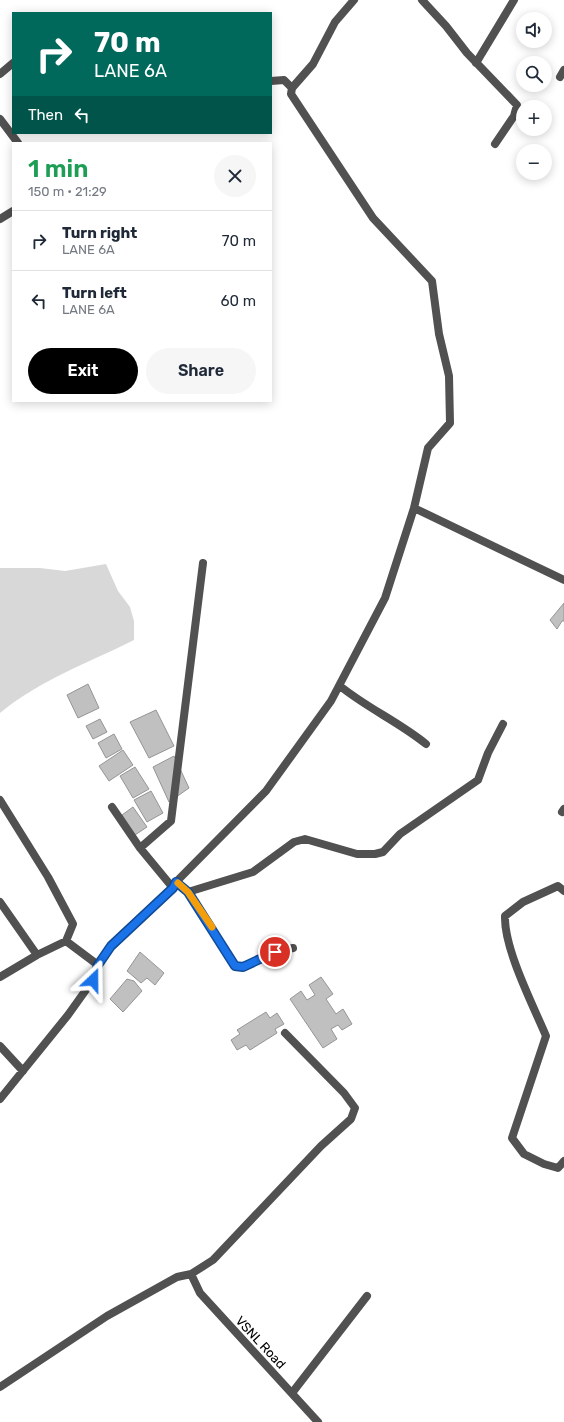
<!DOCTYPE html>
<html lang="en">
<head>
<meta charset="utf-8">
<style>
	:root { --surface:#fff; --page:#f6f6f7; --text:#1f2937; --muted:#747a83; --line:#e0e1e3; --accent:#000 }
	body { margin:0; font-family:Rubik,sans-serif; background:var(--page); color:var(--text); height:100vh; display:flex; flex-direction:column; font-size:15px; white-space:nowrap }
	* { box-sizing:border-box; margin:0 }
	p { font-size:13px; color:var(--muted) }
	.icon { flex:none; width:22px; height:22px; fill:none; stroke:currentColor; stroke-width:2; stroke-linecap:round; stroke-linejoin:round }
	.map { position:relative; flex:1; overflow:hidden }
	.details { position:absolute; left:12px; top:142px; width:260px; height:260px; display:flex; flex-direction:column; background:var(--surface); border-radius:0px; box-shadow:0 2px 10px #0003 }
	.details>* { flex:none }
	.guide { position:absolute; left:12px; top:12px; width:260px; height:122px; border-radius:0px; box-shadow:0 2px 10px #0003; background:#00695c; color:#fff; overflow:hidden }
	.controls { position:absolute; left:516px; top:12px; display:grid; gap:8px }
	.controls a { display:grid; place-items:center; width:36px; height:36px; border-radius:50%; background:var(--surface); box-shadow:0 2px 10px #0003; font-size:20px }
	.pin { position:absolute; display:grid; place-items:center; width:34px; height:34px; color:#fff; margin:-17px; border:2px solid #fff; border-radius:50%; box-shadow:0 1px 4px #0007 }
	.me { position:absolute; width:44px; margin:-22px; rotate:23deg; stroke-linejoin:round; filter:drop-shadow(0 0 3px #0008) }
	.turn { display:flex; align-items:center; gap:14px; height:84px; padding:0 16px; font-size:18px }
	.turn .icon { width:52px; height:52px; stroke-width:2.5 }
	.turn b { display:block; font-size:28px; line-height:34px }
	.then { display:flex; align-items:center; height:38px; padding:0 16px; background:#0003; gap:8px; font-size:15px }
	.round { display:grid; place-items:center; flex:none; width:42px; height:42px; border-radius:21px; background:var(--page) }
	.summary { display:flex; align-items:center; justify-content:space-between; height:68px; padding:0 16px }
	h1 { font-size:24px; font-weight:600; line-height:30px; color:#1e9e55 }
	.primary-button { display:flex; gap:8px; margin-top:auto; padding:8px 16px }
	.primary-button a { flex:1; height:46px; border-radius:24px; background:var(--accent); color:#fff; font-size:16px; font-weight:600; line-height:46px; text-align:center }
	.primary-button a+a { background:var(--page); color:var(--text) }
	ul { padding:0; list-style:none }
	li { display:flex; align-items:center; gap:12px; height:60px; padding:0 16px; border-top:1px solid var(--line) }
	li div { flex:1 }
	li b { display:block; font-size:15px }
	li em { font-style:normal }
	.map>svg:first-child { display:block }
	.green { fill:#d8d8d8 }
	.building { fill:#c0c0c0; stroke:#959595 }
	.lines { fill:none; stroke-linecap:round; stroke-linejoin:round }
	.minor { stroke:#515151; stroke-width:8 }
	.route-casing { stroke:#114b97; stroke-width:10 }
	.route { stroke:#1a73e8; stroke-width:7 }
	.slow { stroke:#f59e0b; stroke-width:7 }
	.labels { text-anchor:middle; stroke-width:3.5; stroke-linejoin:round; paint-order:stroke }
	.street-label { font-size:13px; fill:#000; stroke:#fff }
</style>
</head>
<body>
<div class="map">
<svg width="564" height="1422" viewBox="0 0 564 1422">
	<rect width="100%" height="100%" fill="#fff"/>
	<!-- green -->
	<path class="green" d="M106 564 118 591 130 607 134 621V640C88 663 40 680 0 713V568H40L65 571Z"/>
	<!-- building -->
	<path class="building" d="M564 603V621H562L557 629 550 620Z
		M88 684 99 708 78 718 67 695Z
		M156 710 174 746 149 758 130 722Z
		M100 719 107 732 93 739 86 726Z
		M114 734 122 749 106 758 98 743Z
		M123 750 133 765 109 781 99 766Z
		M174 756 189 788 169 802 153 767Z
		M135 767 149 789 133 798 120 776Z
		M151 791 163 813 147 822 134 800Z
		M133 807 147 827 135 835 122 815Z
		M140 952 164 973 155 985 147 978 141 983 127 971Z
		M321 977 333 994 326 999 336 1014 343 1009 352 1024 342 1030 338 1025 331 1029 337 1039 323 1048 290 999 301 991 307 1000 315 995 309 985Z
		M127 979 134 981 142 991 123 1012 110 999Z
		M266 1012 270 1018 277 1013 284 1024 275 1029 277 1033 250 1050 246 1045 237 1050 231 1040 240 1034 237 1030Z"/>
	<g class="lines">
		<!-- minor -->
		<path class="minor" d="M422 0 446 26 467 53 517 105 514 116 495 144
			M476 63 514 0
			M0 74 13 63
			M560 77 564 70
			M271 81 284 80 292 88
			M0 119 18 143
			M0 219 13 211
			M414 508 564 580
			M340 686C367 708 399 722 426 744
			M0 800 48 877 73 924 66 941
			M112 807 140 848 173 888
			M562 812 564 809
			M140 848 171 821 203 563
			M176 882 188 892 253 872 294 842 305 839 357 854H375L383 852 400 834 478 780 488 753 503 724
			M564 891 558 886 523 902 505 916C504 949 533 1005 546 1036L512 1138 524 1154 544 1164 558 1168 564 1161
			M188 892 235 966 243 967 275 952 293 948
			M0 902 37 955 66 941 98 965
			M0 977 37 955
			M0 1046 23 1071
			M0 1099 68 1015 93 980 98 965 111 946 173 888 176 882 266 791 331 701 385 598 414 508 428 448 450 423 449 376 439 334 432 281 373 218 291 94 292 88 313 64 335 22 354 0
			M191 1274 200 1293 318 1422
			M0 1387 107 1316 177 1277 191 1274 213 1260 321 1146 351 1119 355 1108 344 1093 285 1033
			M292 1393 367 1296"/>
	</g>
	<g class="lines">
		<!-- route casing -->
		<g class="route-casing">
			<path id="route" d="M93 980 98 965 111 946 173 888 176 882 188 892 235 966 243 967 275 952"/>
		</g>
		<!-- route -->
		<use href="#route" class="route"/>
		<!-- slow -->
		<path class="slow" d="M178 883 188 892 212 927"/>
	</g>
	<g class="labels">
		<!-- street labels -->
		<g class="street-label">
			<text transform="translate(261 1342) rotate(47)" y="5">VSNL Road</text>
		</g>
	</g>
</svg>
<div class="controls">
<a><svg class="icon" aria-label="sound" viewBox="0 0 24 24"><path d="M4 9h4l5-4v14l-5-4H4zM17 9q2 3 0 6"/></svg></a>
<a><svg class="icon" aria-label="search" viewBox="0 0 24 24"><circle cx="10" cy="10" r="6"/><path d="M15 15l6 6"/></svg></a>
<a>+</a>
<a>−</a>
</div>
<div class="pin" style="left:275px;top:952px;background:#d93025"><svg class="icon" aria-label="arrive" viewBox="0 0 24 24"><path d="M6 21V4h12l-3 4 3 4H6"/></svg></div>
<svg class="me" style="left:93px;top:980px" viewBox="-20 -20 40 40"><path d="M0-17L14 15 0 8-14 15z" fill="#1a73e8" stroke="#fff" stroke-width="4"/></svg>
<div class="guide">
<div class="turn"><svg class="icon" aria-label="right" viewBox="0 0 24 24"><path d="M7 20v-9h11M14 6l5 5-5 5"/></svg><div><b>70 m</b>LANE 6A</div></div>
<div class="then">Then<svg class="icon" aria-label="left" viewBox="0 0 24 24"><path d="M17 20v-9H6M10 6l-5 5 5 5"/></svg></div>
</div>
<section class="details">
<div class="summary"><div><h1>1 min</h1><p>150 m · 21:29</p></div><a class="round"><svg class="icon" aria-label="close" viewBox="0 0 24 24"><path d="M6 6l12 12M18 6L6 18"/></svg></a></div>
<ul>
<li><svg class="icon" aria-label="right" viewBox="0 0 24 24"><path d="M7 20v-9h11M14 6l5 5-5 5"/></svg><div><b>Turn right</b><p>LANE 6A</p></div><em>70 m</em></li>
<li><svg class="icon" aria-label="left" viewBox="0 0 24 24"><path d="M17 20v-9H6M10 6l-5 5 5 5"/></svg><div><b>Turn left</b><p>LANE 6A</p></div><em>60 m</em></li>
</ul>
<div class="primary-button"><a>Exit</a><a>Share</a></div>
</section>
</div>
</body>
</html>
